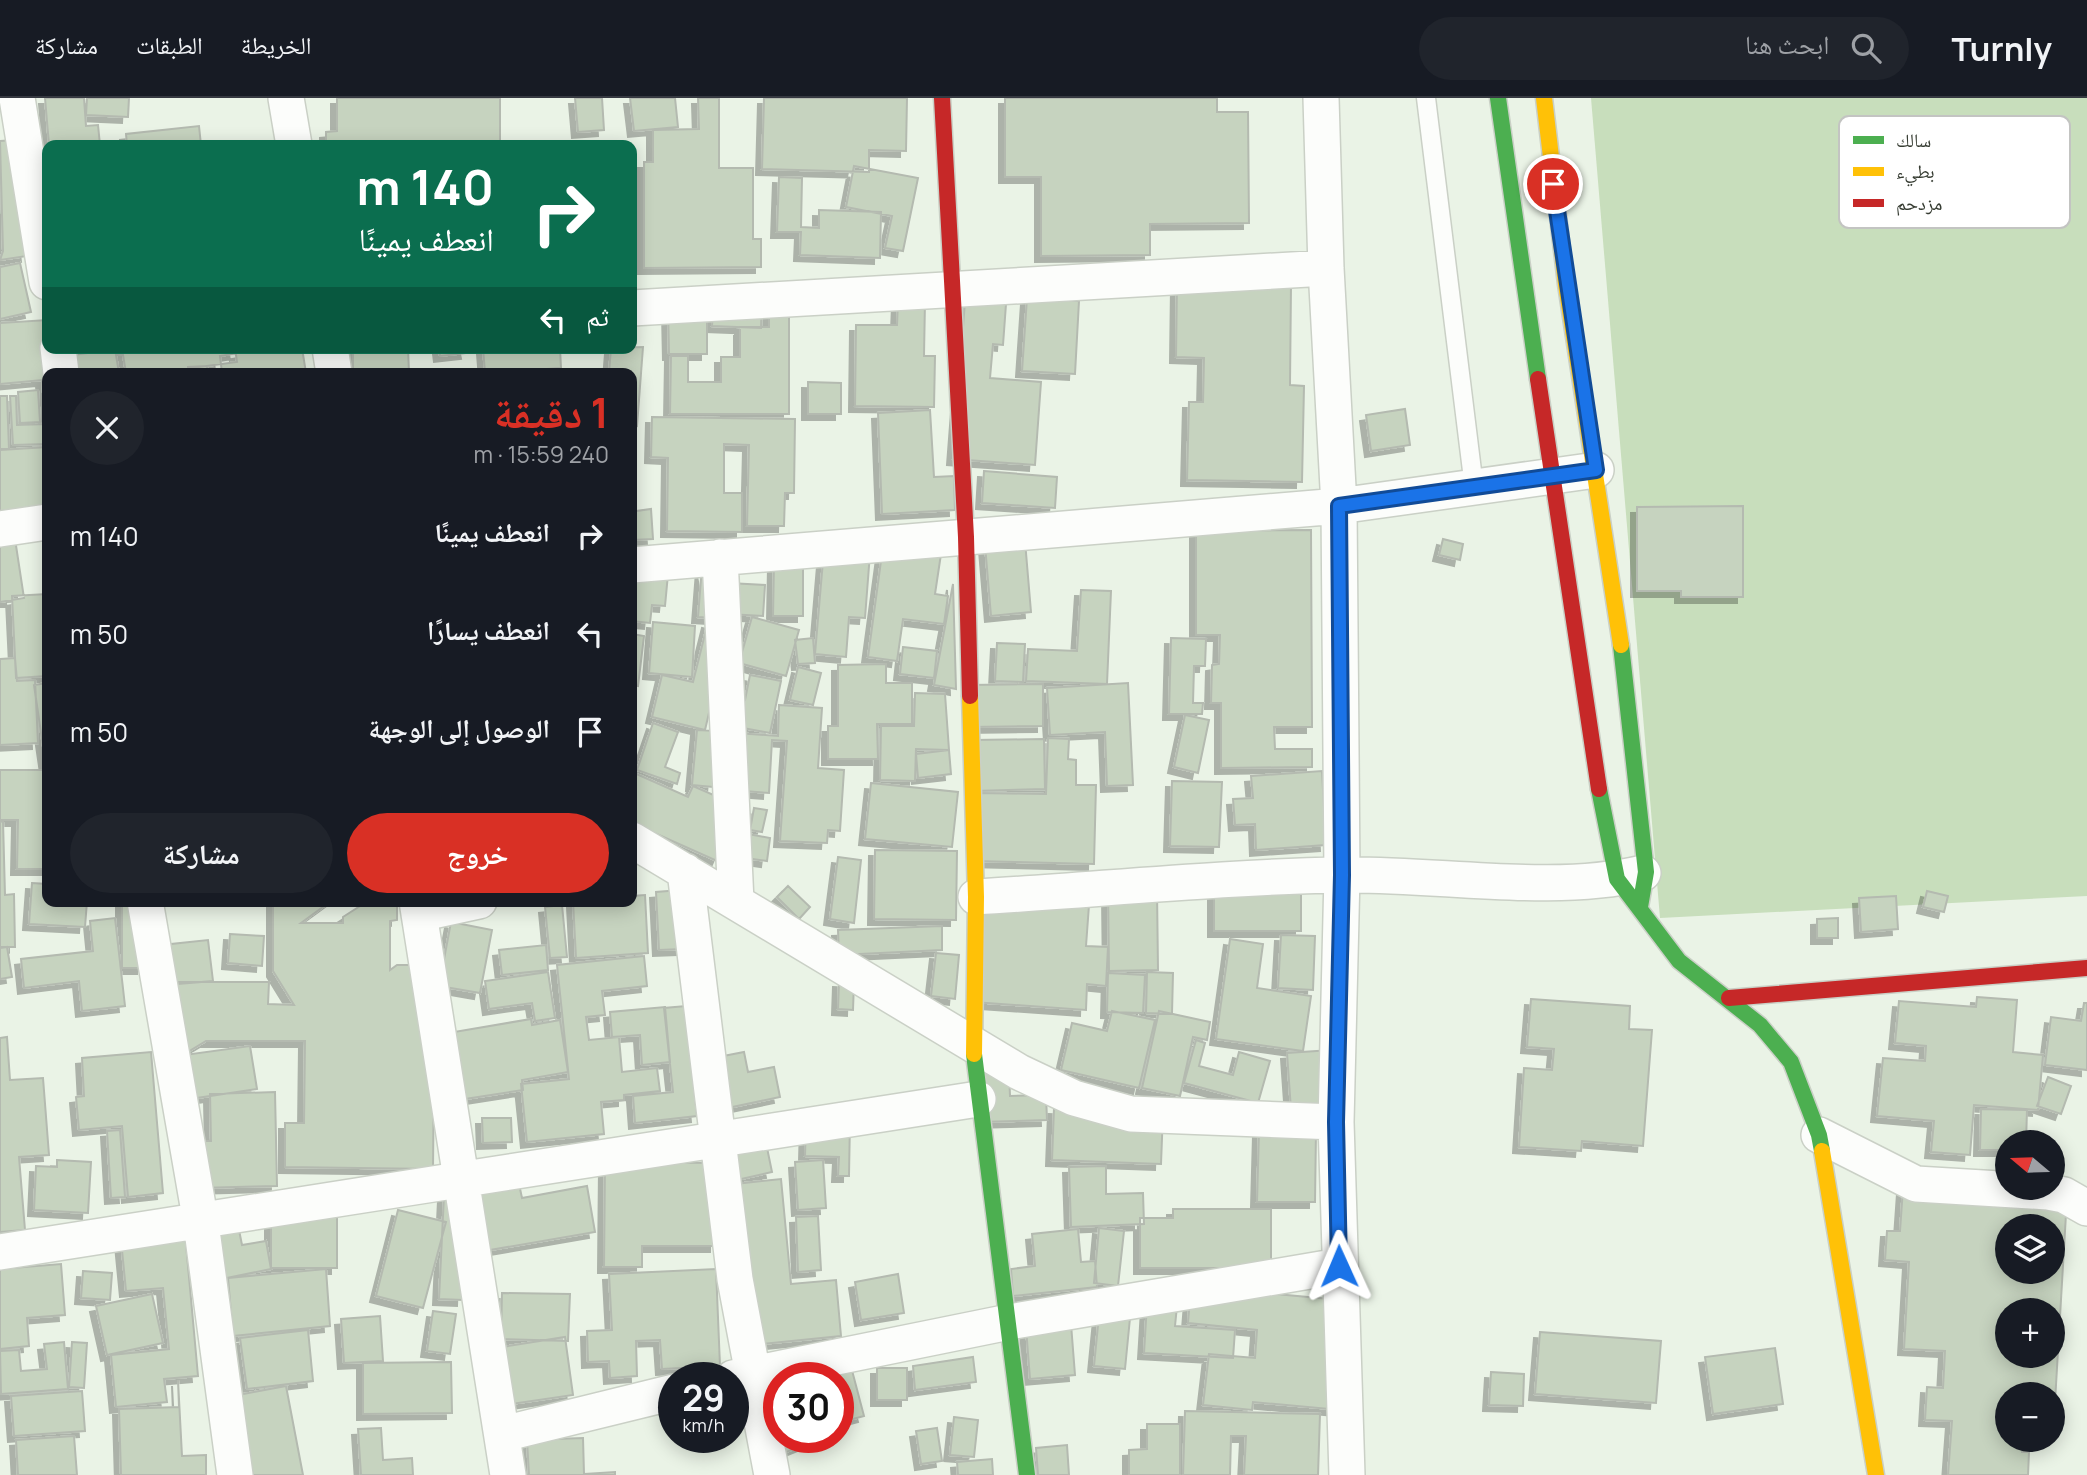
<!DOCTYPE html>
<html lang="ar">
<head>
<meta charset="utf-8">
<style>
	:root { --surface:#171b24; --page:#20242c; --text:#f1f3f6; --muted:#9ea1a6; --line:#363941; --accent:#d93025 }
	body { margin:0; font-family:Manrope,"Noto Naskh Arabic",sans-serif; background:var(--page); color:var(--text); direction:rtl; height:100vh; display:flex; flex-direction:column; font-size:26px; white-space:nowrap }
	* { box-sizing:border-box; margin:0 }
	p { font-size:23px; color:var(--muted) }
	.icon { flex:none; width:38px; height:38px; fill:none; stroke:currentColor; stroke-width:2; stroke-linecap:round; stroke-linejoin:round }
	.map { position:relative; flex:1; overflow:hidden; direction:ltr }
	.side { position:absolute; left:42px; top:270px; width:595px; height:539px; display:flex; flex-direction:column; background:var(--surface); border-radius:14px; box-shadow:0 4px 18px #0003; direction:rtl }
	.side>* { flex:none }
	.hud { position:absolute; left:42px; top:42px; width:595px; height:214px; border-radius:14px; box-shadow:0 4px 18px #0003; direction:rtl; background:#0b6e4f; color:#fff; overflow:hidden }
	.needle { width:46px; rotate:289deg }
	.controls { position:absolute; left:1995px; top:1032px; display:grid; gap:14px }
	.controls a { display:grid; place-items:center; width:70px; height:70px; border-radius:50%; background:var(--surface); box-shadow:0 4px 18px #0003; font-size:35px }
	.speed { position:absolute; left:658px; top:1264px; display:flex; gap:14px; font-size:35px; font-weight:700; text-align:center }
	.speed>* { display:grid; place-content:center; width:91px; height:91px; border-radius:50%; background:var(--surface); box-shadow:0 4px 18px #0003; line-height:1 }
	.speed small { font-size:18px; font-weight:400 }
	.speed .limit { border:10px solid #d22; background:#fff; color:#111 }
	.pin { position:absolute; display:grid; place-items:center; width:60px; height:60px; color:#fff; margin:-30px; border:4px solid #fff; border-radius:50%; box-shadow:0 2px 7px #0007 }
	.me { position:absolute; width:77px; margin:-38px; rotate:359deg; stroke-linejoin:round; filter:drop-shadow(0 0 5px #0008) }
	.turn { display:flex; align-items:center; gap:24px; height:147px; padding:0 28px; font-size:32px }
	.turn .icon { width:91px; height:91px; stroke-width:2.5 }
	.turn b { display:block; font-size:49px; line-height:60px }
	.then { display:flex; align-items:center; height:66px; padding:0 28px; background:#0003; gap:14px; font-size:26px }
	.round { display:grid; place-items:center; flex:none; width:74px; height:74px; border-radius:37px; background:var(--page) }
	.head { display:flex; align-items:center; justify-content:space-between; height:119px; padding:0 28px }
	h1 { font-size:42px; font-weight:700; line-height:52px; color:var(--accent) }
	.action { display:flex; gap:14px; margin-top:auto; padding:14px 28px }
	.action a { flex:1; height:80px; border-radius:42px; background:var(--accent); color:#fff; font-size:28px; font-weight:700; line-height:80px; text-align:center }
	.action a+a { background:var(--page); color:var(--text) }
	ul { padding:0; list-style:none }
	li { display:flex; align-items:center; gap:21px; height:98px; padding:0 28px }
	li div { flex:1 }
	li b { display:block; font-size:26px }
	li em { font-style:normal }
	header { display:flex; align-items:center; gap:42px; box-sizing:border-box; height:98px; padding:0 35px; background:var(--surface); border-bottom:2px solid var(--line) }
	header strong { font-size:33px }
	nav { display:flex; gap:38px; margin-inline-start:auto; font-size:24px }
	.search { width:490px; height:63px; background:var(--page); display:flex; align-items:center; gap:18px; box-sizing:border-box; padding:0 24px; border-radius:38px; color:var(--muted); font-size:26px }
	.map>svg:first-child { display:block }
	.pitch { fill:#c8debc }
	.building { fill:#c6d3bf; stroke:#b4bab0; stroke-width:2; fill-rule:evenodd; filter:url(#shadow) }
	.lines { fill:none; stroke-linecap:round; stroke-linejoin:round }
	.lane-casing { stroke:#cad0c6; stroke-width:21 }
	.street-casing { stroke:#cad0c6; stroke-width:38 }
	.fast-casing { stroke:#cad0c6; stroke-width:19 }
	.slow-casing { stroke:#cad0c6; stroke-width:19 }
	.jam-casing { stroke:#cad0c6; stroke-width:19 }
	.lane { stroke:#fcfdfb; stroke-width:18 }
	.street { stroke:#fcfdfb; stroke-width:35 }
	.fast { stroke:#4caf50; stroke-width:16 }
	.slow { stroke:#ffc107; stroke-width:16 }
	.jam { stroke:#c62828; stroke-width:16 }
	.route-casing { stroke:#114b97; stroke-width:18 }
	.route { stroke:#1a73e8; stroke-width:12 }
	.key { fill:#fff; stroke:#c3c4c2; stroke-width:2 }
	.key-label { font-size:19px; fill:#363c32 }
</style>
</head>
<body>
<header>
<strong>Turnly</strong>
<div class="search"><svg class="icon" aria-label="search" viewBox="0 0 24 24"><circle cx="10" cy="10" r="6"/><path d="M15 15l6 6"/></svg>ابحث هنا</div>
<nav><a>الخريطة</a><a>الطبقات</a><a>مشاركة</a></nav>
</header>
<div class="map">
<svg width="2087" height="1377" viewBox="0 0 2087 1377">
	<defs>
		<filter id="shadow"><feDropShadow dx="-6" dy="6" stdDeviation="0" flood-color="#0004"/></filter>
	</defs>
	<rect width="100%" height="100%" fill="#eaf3e6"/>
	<!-- pitch -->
	<path class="pitch" d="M1591 0H2087V798L1660 820Z"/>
	<!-- building -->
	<path class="building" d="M45 0H84L86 28 98 27 100 47H49Z
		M87 0H129L128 19 86 17Z
		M337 0H500V47H326V34L337 33Z
		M575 0H602L604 32 578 34Z
		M630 0H675L678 29 634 33Z
		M698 0H719V70H753V141H761V169L644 170V64H653V32L699 31Z
		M764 0H907L906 53 869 52V74L762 71Z
		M1005 0H1217V14H1248L1249 125 1150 126V157L1041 158V79H1005Z
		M199 28 201 47H127L126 36Z
		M13 42 27 158 0 162 3 153 0 43Z
		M854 68 918 80 903 153 885 150 892 118 846 109Z
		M779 79 802 80 801 129 819 130V112L881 114 880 160 800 157 801 134H777Z
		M20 165 31 214 0 221V169Z
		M1177 184 1291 186 1290 287 1304 288 1302 384 1187 382 1189 304H1203L1204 260 1176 259Z
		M714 197 762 199 761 230 712 228Z
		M1027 200 1079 203 1075 276 1022 273Z
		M898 202 925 203 924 258H935L934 309 855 308 856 227H897Z
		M965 203 1006 206 1003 247 993 246 990 280 1041 284 1035 367 953 361Z
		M769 204H789V316H670L671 258H688V284H721V259H740V229H769Z
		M668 209H707V256H669Z
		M47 222V409L0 413V352L47 349 42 282 0 286V225Z
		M643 249 637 328 632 327V275H609L611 250Z
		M127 250H235L237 264 154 275H126L123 257H116L119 275H75L72 257Z
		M268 250H302L306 275H222L220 258Z
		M353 250H408L409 275H353Z
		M439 250H466L467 255 440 258Z
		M483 250H560L561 270 485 275Z
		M207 268 208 275H188V269Z
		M808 284 841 285V316H808Z
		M38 292 40 324 20 325 18 294Z
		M0 298H7L9 351H0Z
		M10 298H16L17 327 47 326V346L13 347Z
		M1405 311 1410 347 1371 353 1366 317Z
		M930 312 934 379 954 378 955 412 882 416 878 315Z
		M652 319 795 321 794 395H785L784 428H747L749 347 724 346V395H742V434L667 433 668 360 651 359Z
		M632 345 636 413 651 411 653 441 632 442Z
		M984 373 1057 379 1055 410 982 405Z
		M1743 408V499H1681V493H1637V409Z
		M1311 432 1312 629H1274L1275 651H1312V669L1221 670V605H1211L1212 567 1219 566 1220 537H1196V433Z
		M15 441 24 500 0 504V443Z
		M1443 441 1463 446 1460 462 1439 457Z
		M1025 443 1031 514 991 518 985 447Z
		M883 448 941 456 935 496 948 498 944 526 903 521 897 563 868 559Z
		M824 451 870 455 865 520 849 519 846 559 815 556Z
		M774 463H803V518H773Z
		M702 468 713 520 698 519Z
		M632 473 668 476 665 508 652 507 650 525 632 523Z
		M729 485 765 487 763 518 728 516Z
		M953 486 956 591 934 587Z
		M1081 492 1111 493 1107 586 1026 583 1028 551 1077 553Z
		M47 496V578L16 580 12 498Z
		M752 519 799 532 786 578 739 565Z
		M653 524 695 528 692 579 649 575Z
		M708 524 729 529 705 632 652 619 662 577 693 584Z
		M632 536 644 538 638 588 632 587Z
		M813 540 815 565 798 566 795 542Z
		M1171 540 1206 541 1205 568H1194L1193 605H1203L1202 616H1169Z
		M997 545 1025 546 1023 584 995 583Z
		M903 549 937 553 934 580 900 576Z
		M15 560 17 583 35 582 38 645 0 647V561Z
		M886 566V585H912V626H877L878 661H828V628H838V567Z
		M798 569 821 575 813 607 790 602Z
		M750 577 781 583 770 635 732 628 738 600 745 602Z
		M47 585V669H46L34 587Z
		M1128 585 1133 687 1107 688 1105 634 1050 637 1047 590Z
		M1043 586V628L970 629 969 587Z
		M915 595 945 596 949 652 916 651 915 683 880 682 881 628H914Z
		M779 607 822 610 818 670 844 672 840 733 828 732 827 745 780 743 787 643 772 642 769 695 732 692 736 635 778 638Z
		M1185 617 1209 622 1198 675 1174 669Z
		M653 625 678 634 665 669 680 675 677 686 637 672Z
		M697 632 718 633 713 689 692 687Z
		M1048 640 1069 641 1068 661 1076 662V687H1096L1094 766 974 763 976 695 1046 696Z
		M1044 641 1045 691 974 693 973 642Z
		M949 652 951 676 918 680 916 656Z
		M0 672H47V771H17L18 722H0Z
		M1322 673 1326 747 1256 752 1255 726 1235 727 1233 701 1253 700 1251 678Z
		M632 674 688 699 693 688 741 709 717 763 632 725Z
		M1172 683 1222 684 1219 749 1170 748Z
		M871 685 958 694 952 749 865 741Z
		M754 710 767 712 762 734 750 732Z
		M3 723 5 797 14 796 15 849H0V724Z
		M748 736 770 740 767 763 745 760Z
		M875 752 957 753 956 822 874 821Z
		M838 759 861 762 854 825 830 821Z
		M1214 776H1301V833H1214Z
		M32 785 47 786V803H87L85 829 29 826Z
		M788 788 810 809 799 821 777 799Z
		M680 792 683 851 659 852 656 794Z
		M1108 792H1157L1158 872 1109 873Z
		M1927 793 1948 798 1944 814 1923 809Z
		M645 797 648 855 576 860 573 803H632V798Z
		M1896 798 1898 831 1861 834 1859 800Z
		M981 799 1089 807 1086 848 1108 849 1106 888 1087 886 1086 912 973 904Z
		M122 803H143V870H122Z
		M273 803H331L301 825H343V819L368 803H397V822L390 823V872L397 867H435L433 1071 285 1069V1025H304L305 943H206L173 963 174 884H269L268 906 294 907 273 873Z
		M562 807 567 859 550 860 545 809Z
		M115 820 125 908 82 913 79 883 24 890 21 861 93 853 90 823Z
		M1838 820V840H1817V821Z
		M451 824 492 832 480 895 439 888Z
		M942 828V852L839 857 838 832Z
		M230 836 264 838 262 868 228 865Z
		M1281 837 1315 838 1313 892 1278 890Z
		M1230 841 1263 846 1257 890 1311 898 1303 953 1216 941Z
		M208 842 213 883 166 887 162 847Z
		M546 847 548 872 502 877 499 852Z
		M7 849 12 879 0 881V850Z
		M936 855 959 857 955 901 931 898Z
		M644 858 647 888 602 893 605 917 586 919 589 942 619 939 622 974 657 970 660 993 624 997V1002L601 1004 604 1036 527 1044 521 986 569 981 557 867Z
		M548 874 555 920 535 923 532 905 489 911 485 883Z
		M1147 874 1173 875 1172 916 1146 915Z
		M1108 875 1145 877 1143 915 1107 914Z
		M839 883 854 884 853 912 838 911Z
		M1977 899 2017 902 2013 954 2043 957 2038 1012 1974 1007 1970 1057 1931 1054 1934 1023 1877 1018 1883 960 1925 963 1926 948 1895 945 1899 903 1976 909Z
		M1531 901 1630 908 1629 931 1652 932 1643 1048 1582 1043 1581 1053 1519 1049 1524 970 1552 972 1554 951 1527 949Z
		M2084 905H2087V972L2045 967 2051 919 2081 923Z
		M686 908 697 1018 635 1025 633 998 673 994 664 910Z
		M665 909 670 964 642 967 640 937 612 939 610 914Z
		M1112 913 1155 922 1139 990 1061 972 1072 925 1107 933Z
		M1159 913 1210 924 1207 942 1193 939 1180 998 1142 990Z
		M531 921 532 927 560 922 568 974 522 982 523 992 465 1001 454 934Z
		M7 939 10 982 43 980 49 1057 19 1059 25 1132 0 1134V940Z
		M1196 942 1205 945 1199 968 1233 977 1239 954 1270 963 1258 1005 1184 985Z
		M250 948 257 991 190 1001 184 957Z
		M1331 952 1335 1008 1291 1012 1287 955Z
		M151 954 163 1095 128 1099 122 1028 79 1032 76 999 84 998 82 960Z
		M744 954 748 974 774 969 780 999 723 1011 713 960Z
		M1009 972 1010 998 1046 997 1047 1022 981 1024 979 973Z
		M2048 979 2071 988 2061 1016 2037 1008Z
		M275 994 277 1088 199 1090 198 1043H211L210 996Z
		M1054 1010 1163 1014 1161 1066 1052 1062Z
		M1981 1011 2027 1012 2026 1045H2007V1052H1980Z
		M482 1020H511L512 1044 483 1045Z
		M806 1021 850 1022 849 1078H838L839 1059 805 1058Z
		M120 1032 125 1099 111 1100 107 1033Z
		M1259 1032H1316L1315 1104H1257Z
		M765 1040 772 1074 737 1082 730 1047Z
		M57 1062 91 1064 88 1115 34 1112 36 1068 57 1069Z
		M823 1062 826 1110 798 1112 795 1064Z
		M605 1064 717 1065 716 1148H642V1169H604Z
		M1106 1068V1096L1143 1095 1144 1126 1071 1129 1069 1069Z
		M781 1081 791 1186 836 1182 841 1238 751 1247 735 1086Z
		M519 1086 522 1100 587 1088 595 1134 490 1152 480 1093Z
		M1903 1090 2067 1099 2054 1321 2053 1297H2007V1342H2022V1354H2029L2028 1377H1948L1952 1323 1925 1322 1927 1289 1943 1290 1945 1253 1904 1251 1909 1164 1885 1162 1887 1133H1900ZM2007 1129H2053V1174H2007ZM2007 1213H2053V1258H2007Z
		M444 1097 467 1098 463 1202 439 1201Z
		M271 1111H337V1170H271Z
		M1173 1111H1271V1170H1140V1120H1173Z
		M398 1112 446 1124 423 1210 376 1198Z
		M818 1118 821 1172 798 1174 796 1119Z
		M237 1122 242 1147 266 1143 271 1171 217 1182 207 1128Z
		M1099 1130 1124 1133 1118 1188 1094 1185Z
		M1078 1131 1081 1164 1095 1163 1097 1189 1013 1198 1011 1171 1035 1168 1032 1136Z
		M185 1135 198 1278 164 1281 167 1304 116 1309 111 1257 169 1251 163 1190 126 1193 121 1142Z
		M61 1166 65 1217 27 1220 29 1248 0 1251V1171Z
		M326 1171 330 1228 233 1238 228 1180Z
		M716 1171 720 1268 662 1271 660 1242 636 1243 637 1278 610 1280 609 1263 588 1264 587 1233 612 1232 609 1176Z
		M83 1173 112 1175 110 1202 81 1200Z
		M898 1176 904 1215 861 1222 855 1184Z
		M1191 1188 1351 1203 1340 1312 1253 1304 1252 1312 1203 1307 1209 1256 1255 1260 1257 1232 1188 1225Z
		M502 1195 570 1196 568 1243 501 1241Z
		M152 1196 163 1245 107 1257 96 1208Z
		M1147 1206 1177 1208 1175 1228 1235 1232 1233 1260 1144 1255Z
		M433 1213 456 1216 450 1256 427 1253Z
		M1099 1217 1130 1220 1125 1271 1094 1268Z
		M380 1218 383 1263 344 1265 341 1221Z
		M1071 1226 1075 1277 1030 1281 1026 1230Z
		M308 1232 313 1283 247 1291 240 1240Z
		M1540 1234 1661 1243 1656 1305 1535 1296Z
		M565 1239 573 1297 505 1307 496 1250Z
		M64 1244 68 1291 1 1296 0 1253 19 1252 21 1273 47 1271 44 1246Z
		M72 1244 87 1245 84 1290 69 1289Z
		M1775 1250 1783 1306 1713 1316 1705 1259Z
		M973 1259 976 1284 915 1292 913 1268Z
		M849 1261 864 1318 838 1325V1279H827L824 1268Z
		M451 1264 452 1315 363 1316V1265Z
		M877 1270H907V1302H877Z
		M1491 1274 1524 1276 1523 1308 1489 1307Z
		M178 1282 182 1358 206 1357V1377H121L119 1311 179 1309Z
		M286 1288 303 1377H253L238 1297Z
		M82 1293 85 1333 14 1338 11 1298Z
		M1185 1313 1320 1316 1318 1377H1244L1246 1338H1231L1230 1377H1183Z
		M779 1317V1339H823L784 1355 770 1321Z
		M954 1319 978 1322 974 1359 950 1357Z
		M1147 1326H1180V1377H1129V1352L1147 1351Z
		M381 1330 383 1362 412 1360 413 1377H361L358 1331Z
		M937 1330 942 1363 921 1366 916 1333Z
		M74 1338 77 1377H18L16 1342Z
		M583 1340 584 1376 615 1374V1377H529L527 1342Z
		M1067 1347 1069 1377H1038L1036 1350Z
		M992 1361 993 1377H958L957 1364Z"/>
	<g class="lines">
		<!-- lane casing -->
		<g class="lane-casing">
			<path id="lane" d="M1426 0 1474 389"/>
		</g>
		<!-- street casing -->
		<g class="street-casing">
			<path id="street" d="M17 0 47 184
				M286 0 294 47
				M1321 0 1326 170 1339 408 1342 777 1336 1024 1347 1377
				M632 210 1326 170
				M58 250 61 275
				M330 250 334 275
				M0 431 47 424
				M720 459 736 804
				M632 467 1339 408 1596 372
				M632 742 1019 974 1074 1000 1131 1016 1336 1024
				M685 773 735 1181 772 1377
				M976 799C1097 792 1220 779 1341 777 1437 775 1550 797 1643 775
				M145 803 201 1125 235 1377
				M417 803 508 1377
				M419 816 479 803
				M1819 1037 1916 1086 2048 1094 2064 1097 2087 1110
				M0 1154C326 1105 652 1049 978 1001
				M733 1280 1009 1224 1339 1168
				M503 1336 674 1294"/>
		</g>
		<!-- fast casing -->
		<g class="fast-casing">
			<path id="fast" d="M1498 0 1538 281
				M1621 547 1646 774 1640 809
				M1599 691 1617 781 1679 863 1760 927 1791 964 1819 1037 1822 1053
				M974 956 1027 1377"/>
		</g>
		<!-- slow casing -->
		<g class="slow-casing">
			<path id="slow" d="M1544 0 1566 186 1621 547
				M970 598 976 799 974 956
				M1822 1053 1876 1377"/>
		</g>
		<!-- jam casing -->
		<g class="jam-casing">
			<path id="jam" d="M942 0 966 439 970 598
				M1538 281 1599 691
				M1729 900 2087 870"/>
		</g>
		<!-- lane -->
		<use href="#lane" class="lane"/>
		<!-- street -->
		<use href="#street" class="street"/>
		<!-- fast -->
		<use href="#fast" class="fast"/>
		<!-- slow -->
		<use href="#slow" class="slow"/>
		<!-- jam -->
		<use href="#jam" class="jam"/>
	</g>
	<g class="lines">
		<!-- route casing -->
		<g class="route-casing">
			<path id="route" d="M1339 1168 1336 1024 1342 777 1339 408 1596 372 1553 86"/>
		</g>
		<!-- route -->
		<use href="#route" class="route"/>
	</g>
	<!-- legend -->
	<rect x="1839" y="18" width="231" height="112" rx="10" class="key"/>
	<rect x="1853" y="38" width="31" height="8" fill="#4caf50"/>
	<rect x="1853" y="69" width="31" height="9" fill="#ffc107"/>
	<rect x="1853" y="101" width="31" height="8" fill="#c62828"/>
	<g class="key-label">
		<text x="1896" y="49">سالك</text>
		<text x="1896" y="80">بطيء</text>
		<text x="1896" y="112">مزدحم</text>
	</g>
</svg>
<div class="controls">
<a><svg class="needle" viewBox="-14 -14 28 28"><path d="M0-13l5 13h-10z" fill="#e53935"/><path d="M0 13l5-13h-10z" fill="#9ea1a6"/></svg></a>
<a><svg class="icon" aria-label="layers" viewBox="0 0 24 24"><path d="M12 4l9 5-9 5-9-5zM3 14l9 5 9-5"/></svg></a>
<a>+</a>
<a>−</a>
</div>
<div class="speed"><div>29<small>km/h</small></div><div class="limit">30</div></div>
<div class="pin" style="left:1553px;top:86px;background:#d93025"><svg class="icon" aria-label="arrive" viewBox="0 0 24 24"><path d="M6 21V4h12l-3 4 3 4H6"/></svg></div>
<svg class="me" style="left:1339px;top:1168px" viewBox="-20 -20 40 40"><path d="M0-17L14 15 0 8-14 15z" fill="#1a73e8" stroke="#fff" stroke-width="4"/></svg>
<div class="hud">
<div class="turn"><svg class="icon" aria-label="right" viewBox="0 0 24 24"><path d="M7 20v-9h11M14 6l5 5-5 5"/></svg><div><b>140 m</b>انعطف يمينًا</div></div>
<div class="then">ثم<svg class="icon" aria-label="left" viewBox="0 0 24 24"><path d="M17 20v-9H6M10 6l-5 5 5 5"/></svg></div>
</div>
<section class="side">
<div class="head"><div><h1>1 دقيقة</h1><p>240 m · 15:59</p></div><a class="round"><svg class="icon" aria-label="close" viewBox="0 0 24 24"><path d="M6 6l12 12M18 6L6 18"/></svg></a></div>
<ul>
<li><svg class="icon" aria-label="right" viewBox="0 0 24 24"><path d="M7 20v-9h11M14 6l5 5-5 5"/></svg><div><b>انعطف يمينًا</b></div><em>140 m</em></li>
<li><svg class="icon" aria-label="left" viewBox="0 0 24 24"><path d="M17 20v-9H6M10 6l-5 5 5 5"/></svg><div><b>انعطف يسارًا</b></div><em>50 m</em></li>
<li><svg class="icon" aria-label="arrive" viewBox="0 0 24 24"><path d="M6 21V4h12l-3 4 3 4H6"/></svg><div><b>الوصول إلى الوجهة</b></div><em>50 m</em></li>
</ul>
<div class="action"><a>خروج</a><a>مشاركة</a></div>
</section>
</div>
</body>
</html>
